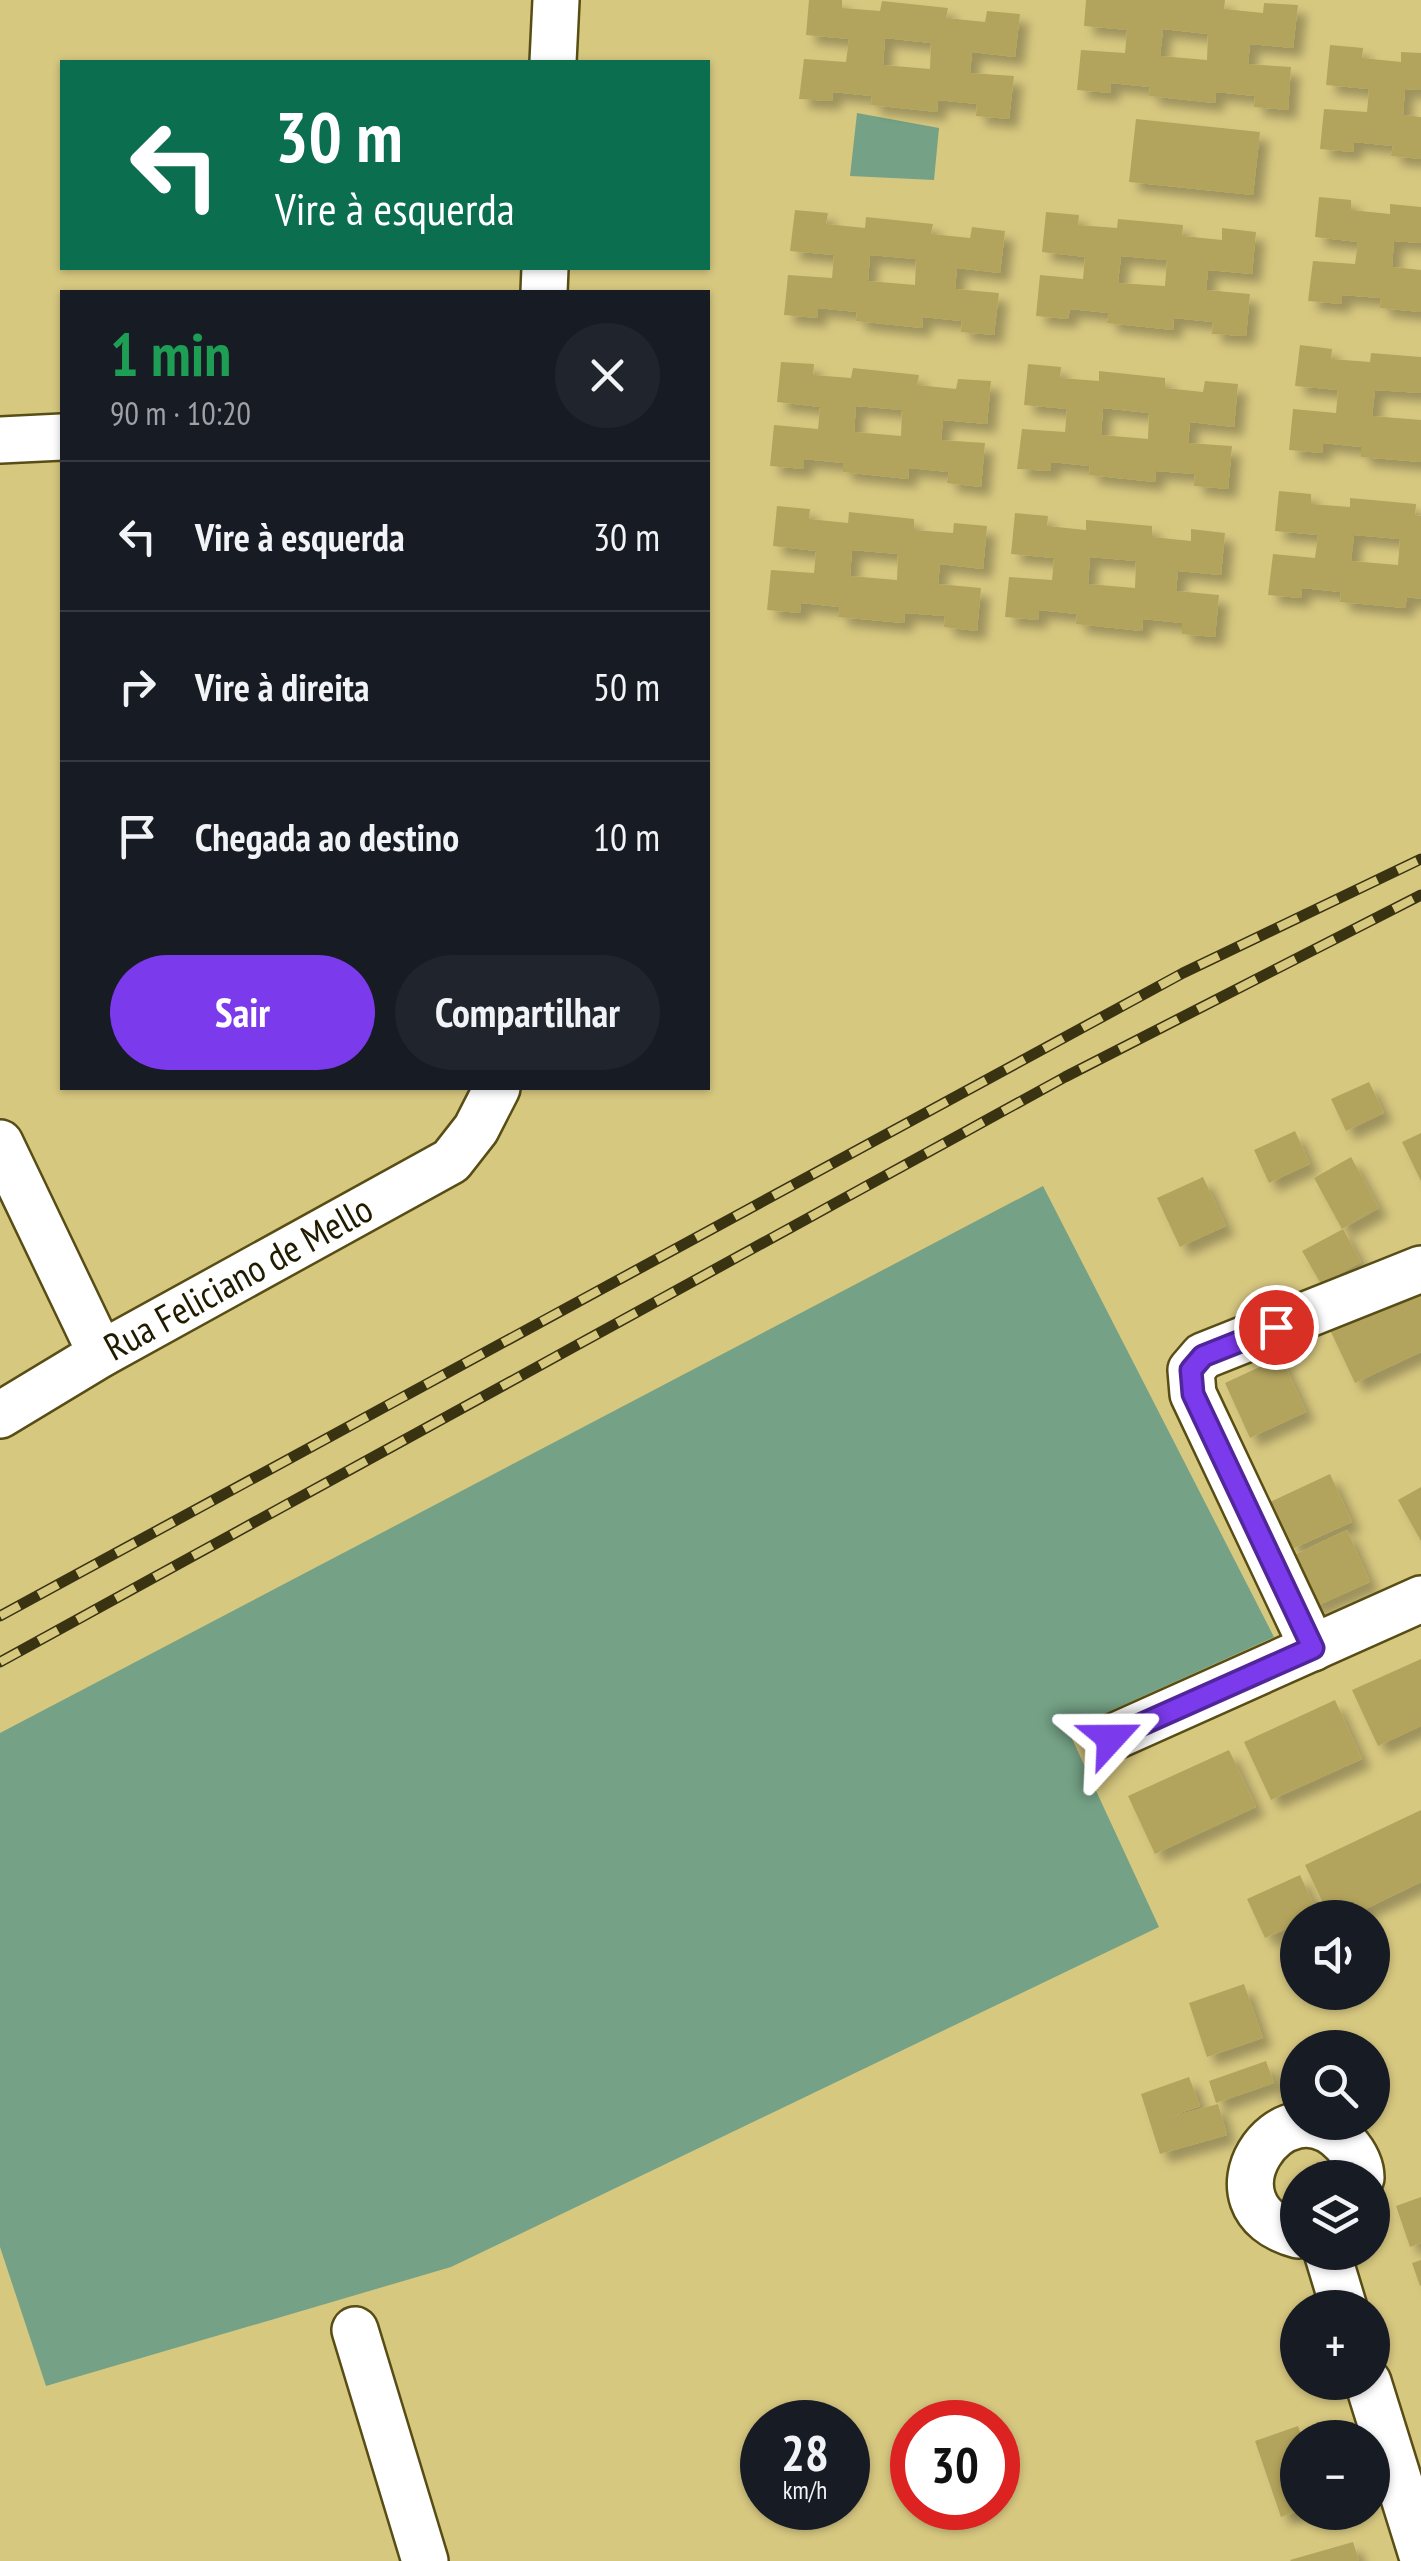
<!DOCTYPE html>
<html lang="pt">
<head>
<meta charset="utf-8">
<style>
	:root { --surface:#171b24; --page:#20242c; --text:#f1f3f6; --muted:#9ea1a6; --line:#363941; --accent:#7c3aed }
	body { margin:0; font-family:"PT Sans Narrow",sans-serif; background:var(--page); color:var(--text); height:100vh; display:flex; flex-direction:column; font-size:38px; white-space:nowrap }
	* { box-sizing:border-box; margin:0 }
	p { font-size:32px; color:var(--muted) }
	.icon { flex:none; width:55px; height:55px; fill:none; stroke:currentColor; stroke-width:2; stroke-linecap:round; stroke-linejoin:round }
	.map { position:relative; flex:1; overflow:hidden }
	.sheet { position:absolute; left:60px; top:290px; width:650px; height:800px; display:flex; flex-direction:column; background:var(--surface); border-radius:0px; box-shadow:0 2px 8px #0004 }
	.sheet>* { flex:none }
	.hud { position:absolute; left:60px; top:60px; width:650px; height:210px; border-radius:0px; box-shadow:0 2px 8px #0004; background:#0b6e4f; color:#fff; overflow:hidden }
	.tools { position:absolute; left:1280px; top:1900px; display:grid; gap:20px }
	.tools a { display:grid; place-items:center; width:110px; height:110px; border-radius:50%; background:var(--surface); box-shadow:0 2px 8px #0004; font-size:50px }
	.speed { position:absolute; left:740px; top:2400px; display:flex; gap:20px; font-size:50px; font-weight:700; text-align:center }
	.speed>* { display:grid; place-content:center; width:130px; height:130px; border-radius:50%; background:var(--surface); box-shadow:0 2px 8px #0004; line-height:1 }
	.speed small { font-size:25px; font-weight:400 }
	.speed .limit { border:15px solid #d22; background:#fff; color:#111 }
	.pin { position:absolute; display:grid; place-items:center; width:85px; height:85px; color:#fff; margin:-42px; border:5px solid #fff; border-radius:50%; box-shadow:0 2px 10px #0007 }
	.me { position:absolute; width:110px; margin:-55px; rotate:66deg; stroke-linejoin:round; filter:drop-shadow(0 0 8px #0008) }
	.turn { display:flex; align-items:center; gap:35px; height:210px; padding:0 50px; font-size:45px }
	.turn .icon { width:130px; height:130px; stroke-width:2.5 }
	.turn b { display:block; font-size:70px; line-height:85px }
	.round { display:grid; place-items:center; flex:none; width:105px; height:105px; border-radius:52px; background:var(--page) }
	.headline { display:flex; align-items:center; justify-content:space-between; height:170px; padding:0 50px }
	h1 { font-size:60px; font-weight:800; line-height:75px; color:#1e9e55 }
	.button { display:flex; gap:20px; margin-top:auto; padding:20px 50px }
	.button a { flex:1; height:115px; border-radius:60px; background:var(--accent); color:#fff; font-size:40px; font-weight:800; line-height:115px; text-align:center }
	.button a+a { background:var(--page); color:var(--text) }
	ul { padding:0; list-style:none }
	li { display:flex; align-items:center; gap:30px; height:150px; padding:0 50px; border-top:2px solid var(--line) }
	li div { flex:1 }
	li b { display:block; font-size:38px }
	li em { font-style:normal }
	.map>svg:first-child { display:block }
	.green { fill:#75a286 }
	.building { fill:#b3a45d; fill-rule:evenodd; filter:url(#shadow) }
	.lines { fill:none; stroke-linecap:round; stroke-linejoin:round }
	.minor-casing { stroke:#584d15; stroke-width:50 }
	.minor { stroke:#fff; stroke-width:45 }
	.rail-casing { stroke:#3a3311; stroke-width:11 }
	.rail { stroke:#d7c880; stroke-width:8; stroke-dasharray:22; stroke-linecap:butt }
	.route-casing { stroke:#51269a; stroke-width:25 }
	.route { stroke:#7c3aed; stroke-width:18 }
	.labels { text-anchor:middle; stroke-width:9; stroke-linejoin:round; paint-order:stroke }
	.street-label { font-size:38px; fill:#211b00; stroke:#d7c880 }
</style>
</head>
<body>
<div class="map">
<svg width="1421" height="2561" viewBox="0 0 1421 2561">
	<defs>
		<filter id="shadow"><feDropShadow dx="9" dy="9" stdDeviation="5" flood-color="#0004"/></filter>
	</defs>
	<rect width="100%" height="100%" fill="#d7c880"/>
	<!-- green -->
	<path class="green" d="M857 113 939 128 934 180 850 176Z
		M1043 1186 1274 1637 1068 1730 1159 1927 451 2267 46 2386 0 2247V1733Z"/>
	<!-- building -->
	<path class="building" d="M809 0H842V8L880 11 882 1 948 8 946 18 985 22 987 11 1020 14 1015 57 972 52 970 73 1014 76 1009 119 976 116 977 104 938 100 937 112 871 105 872 96 833 92 832 101 799 99 804 59 846 62 849 39 806 35ZM885 38 931 43 930 69 883 65Z
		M1086 0H1225L1224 9 1263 13 1264 3 1298 5 1293 48 1250 44 1248 64 1291 67 1288 110 1254 107 1255 96 1216 92 1215 103 1149 96 1150 87 1111 83 1110 93 1077 90 1081 50 1125 53 1127 30 1084 26ZM1163 29 1208 34 1207 60 1160 56Z
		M1330 45 1363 48 1362 58 1401 62V52L1421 53V90L1405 89 1403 115 1421 117V159L1391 156 1393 146 1354 142 1353 152 1320 149 1324 109 1367 112 1369 89 1326 85Z
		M1136 119 1260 132 1253 195 1129 182Z
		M1319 197 1351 200V210L1390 214V204L1421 207V243L1394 241 1392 267 1421 270V312L1380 308 1381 298 1342 295V304L1308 301 1313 261 1355 264 1358 242 1315 237Z
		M795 210 828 213 826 224 865 228 866 217 933 224 931 234 970 238 972 227 1005 231 1000 273 957 268 955 289 999 293 994 335 961 332 962 321 923 317 922 328 856 321 857 312 818 308V318L784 315 788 275 832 278 834 255 790 251ZM870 255 916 259 915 285 868 281Z
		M1046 212 1079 215 1078 225 1117 228 1118 219 1183 225 1182 236 1222 240V228L1256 232 1252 274 1208 270 1206 290 1250 294 1246 336 1212 334 1213 322 1174 318 1173 330 1107 323 1109 313 1070 309 1068 319 1036 316 1040 275 1083 279 1085 257 1042 252ZM1121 256 1167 260 1165 286 1118 283Z
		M1300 345 1332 349 1331 359 1370 362 1371 353 1421 357V393L1375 390 1372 416 1421 420V462L1361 457V447L1323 443 1322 453 1289 450 1293 409 1336 413 1338 390 1295 386Z
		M781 362 814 364 813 375 851 378 853 368 919 375 917 385 956 389 958 379 991 381 987 424 943 420 941 440 985 443 981 487 947 483 949 472 909 468 908 479 843 472V463L804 459V469L770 466 774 425 818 429 820 407 777 402ZM856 406 902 410 901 436 854 432Z
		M1028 364 1061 367 1060 378 1099 381V371L1165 378V388L1203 392 1205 381 1238 384 1234 427 1190 422 1188 443 1232 446 1228 489 1194 486 1195 474 1156 471 1155 482 1089 475 1090 466 1051 462V471L1017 469 1022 429 1065 432 1067 409 1024 405ZM1103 408 1149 413 1148 439 1101 435Z
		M1279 491 1311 494V504L1350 507V498L1416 504 1415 515 1421 516V599L1407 597 1405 608 1340 602 1341 592 1302 588 1301 598 1268 595 1273 554 1315 558 1318 535 1275 531ZM1354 535 1400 539 1398 565 1351 561Z
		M777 506 810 509 809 519 848 523 849 512 914 519V530L953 533 954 523 987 526 983 569 940 564 938 584 981 588 977 631 944 627 945 616 905 613 904 623 838 617 840 607 801 603 800 613 767 610 771 570 814 573 816 551 773 546ZM852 550 898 554 897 580 850 576Z
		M1015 513 1048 516 1047 526 1086 530V520L1152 526V537L1191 541V529L1225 533 1221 575 1178 571 1176 591 1219 595 1215 637 1182 634V623L1143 619 1142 631 1076 624 1077 614 1039 610 1038 620 1005 617 1009 577 1052 580 1054 558 1011 554ZM1090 557 1136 561 1135 588 1088 584Z
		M1369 1082 1384 1113 1346 1131 1331 1099Z
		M1295 1131 1310 1164 1269 1183 1254 1150Z
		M1421 1133V1181L1402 1142Z
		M1351 1157 1379 1208 1342 1229 1314 1178Z
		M1203 1177 1226 1226 1180 1247 1157 1198Z
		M1343 1229 1361 1262 1321 1284 1302 1251Z
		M1421 1285V1352L1355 1383 1329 1328Z
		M1281 1357 1306 1412 1250 1438 1225 1383Z
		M1330 1474 1352 1522 1292 1549 1270 1502Z
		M1421 1487V1541L1398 1500Z
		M1347 1530 1370 1582 1312 1608 1288 1558Z
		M1421 1659V1726L1378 1746 1352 1690Z
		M1335 1700 1362 1759 1271 1800 1244 1742Z
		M1229 1750 1256 1807 1155 1854 1128 1796Z
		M1421 1810V1882L1347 1918H1330L1305 1865Z
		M1300 1875 1318 1914 1298 1918V1924L1265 1938 1247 1899Z
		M1244 1984 1263 2038 1207 2057 1189 2003Z
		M1266 2061 1274 2083 1216 2103 1209 2081Z
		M1189 2077 1200 2106 1166 2118 1218 2104 1227 2135 1160 2154 1141 2094Z
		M1421 2197V2243L1410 2247 1396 2206Z
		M1421 2260V2285L1420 2286 1412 2263Z
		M1298 2426 1302 2438H1298V2511L1281 2517 1255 2441Z
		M1353 2542 1359 2561H1291L1290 2560Z"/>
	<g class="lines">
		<!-- minor casing -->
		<g class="minor-casing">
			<g id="minor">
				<path d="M553 62 556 0"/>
				<path d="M544 292 545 268"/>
				<path d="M0 440 62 437"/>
				<path d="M0 1143 101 1354"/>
				<path id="s1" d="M0 1415 101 1354 451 1161 476 1129 497 1088"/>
				<path d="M1313 1648 1193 1394 1191 1370 1203 1356 1421 1269"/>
				<path d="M1111 1738 1421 1599"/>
				<path d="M1298 2235C1195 2208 1282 2076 1345 2143 1354 2153 1361 2164 1361 2178"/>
				<path d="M1327 2252 1344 2308"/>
				<path d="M355 2330 425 2561"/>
				<path d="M1368 2382 1421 2552"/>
			</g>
		</g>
		<!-- minor -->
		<use href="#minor" class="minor"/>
		<!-- rail casing -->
		<g class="rail-casing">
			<path id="rail" d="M0 1616 1183 973 1421 859
				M0 1662 1065 1077 1421 895"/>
		</g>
		<!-- rail -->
		<use href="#rail" class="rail"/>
	</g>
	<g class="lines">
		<!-- route casing -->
		<g class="route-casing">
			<path id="route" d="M1111 1738 1313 1648 1193 1394 1191 1370 1203 1356 1276 1327"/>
		</g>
		<!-- route -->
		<use href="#route" class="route"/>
	</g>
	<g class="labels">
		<!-- street labels -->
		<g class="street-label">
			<text dy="13" stroke="none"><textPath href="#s1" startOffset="275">Rua Feliciano de Mello</textPath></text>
		</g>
	</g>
</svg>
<div class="tools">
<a><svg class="icon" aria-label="sound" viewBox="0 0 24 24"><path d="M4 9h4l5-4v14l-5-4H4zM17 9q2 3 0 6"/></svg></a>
<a><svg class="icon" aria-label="search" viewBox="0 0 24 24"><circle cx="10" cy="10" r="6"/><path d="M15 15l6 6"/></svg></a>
<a><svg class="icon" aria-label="layers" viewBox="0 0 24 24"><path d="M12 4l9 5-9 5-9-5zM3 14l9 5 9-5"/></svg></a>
<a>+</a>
<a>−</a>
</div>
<div class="speed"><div>28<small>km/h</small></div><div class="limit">30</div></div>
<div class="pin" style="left:1276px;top:1327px;background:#d93025"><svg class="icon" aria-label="arrive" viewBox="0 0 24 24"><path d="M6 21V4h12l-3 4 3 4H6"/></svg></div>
<svg class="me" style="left:1111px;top:1738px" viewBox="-20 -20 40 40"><path d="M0-17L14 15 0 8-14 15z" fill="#7c3aed" stroke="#fff" stroke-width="4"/></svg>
<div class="hud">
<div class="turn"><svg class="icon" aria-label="left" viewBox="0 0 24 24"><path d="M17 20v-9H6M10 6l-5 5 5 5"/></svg><div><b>30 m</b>Vire à esquerda</div></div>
</div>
<section class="sheet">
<div class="headline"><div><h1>1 min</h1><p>90 m · 10:20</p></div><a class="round"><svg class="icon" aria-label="close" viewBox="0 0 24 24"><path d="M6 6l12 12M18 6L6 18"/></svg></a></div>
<ul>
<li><svg class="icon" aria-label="left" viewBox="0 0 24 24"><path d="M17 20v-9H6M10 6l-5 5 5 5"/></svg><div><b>Vire à esquerda</b></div><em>30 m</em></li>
<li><svg class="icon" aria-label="right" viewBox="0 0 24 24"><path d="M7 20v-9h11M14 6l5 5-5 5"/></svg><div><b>Vire à direita</b></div><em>50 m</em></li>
<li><svg class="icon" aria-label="arrive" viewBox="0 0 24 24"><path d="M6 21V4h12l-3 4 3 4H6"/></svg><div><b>Chegada ao destino</b></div><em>10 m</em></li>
</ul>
<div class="button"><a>Sair</a><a>Compartilhar</a></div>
</section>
</div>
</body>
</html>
